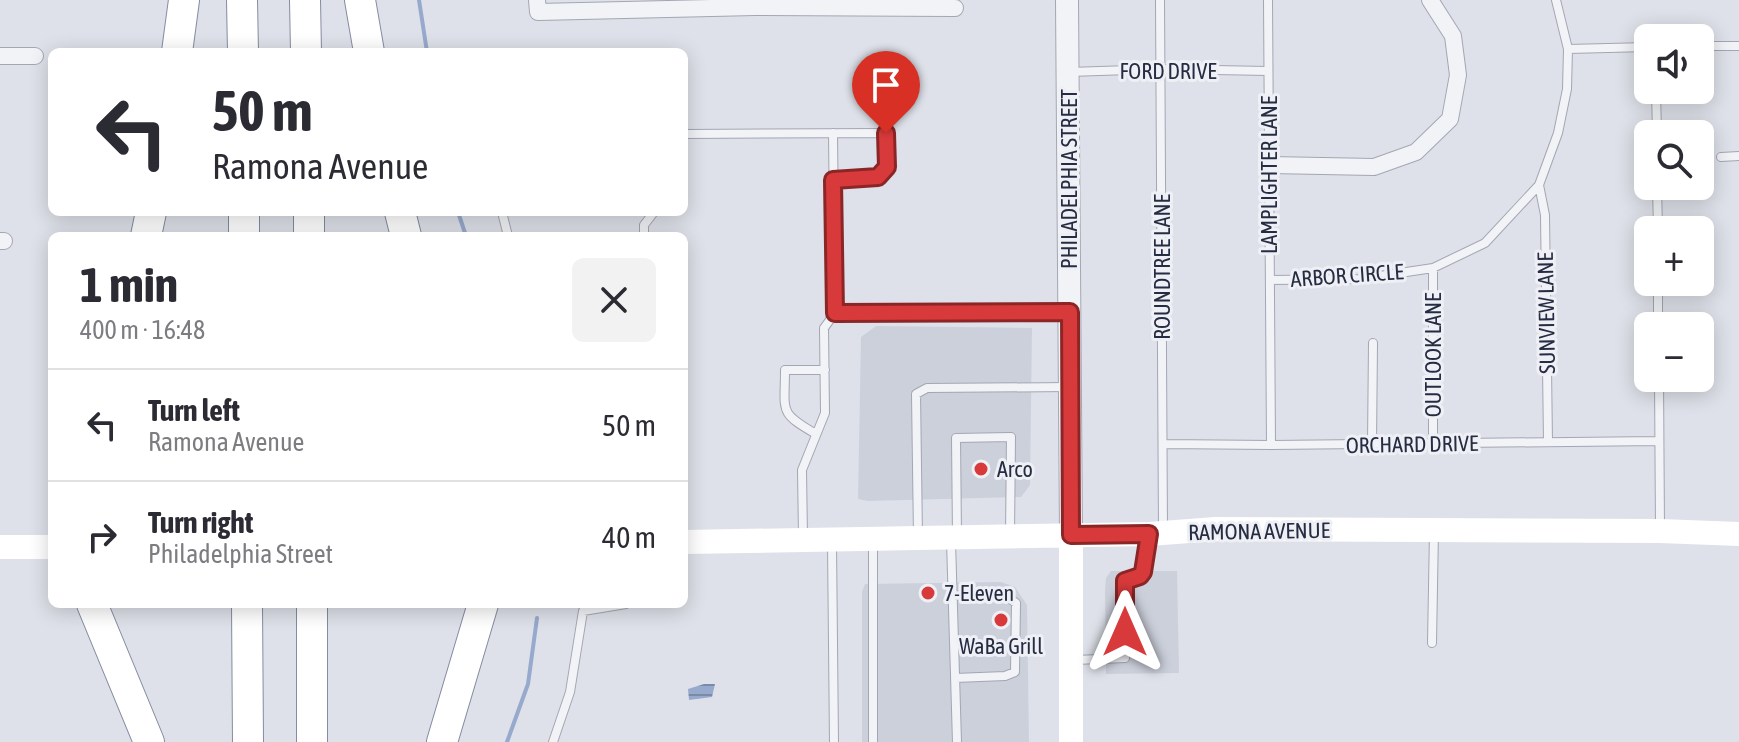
<!DOCTYPE html>
<html lang="en">
<head>
<meta charset="utf-8">
<style>
	:root { --surface:#fff; --page:#f2f2f3; --text:#2b2b33; --muted:#7c7c81; --line:#e1e1e2 }
	body { margin:0; font-family:"Asap Condensed",sans-serif; background:var(--page); color:var(--text); height:100vh; display:flex; flex-direction:column; font-size:30px; white-space:nowrap }
	* { box-sizing:border-box; margin:0 }
	p { font-size:26px; color:var(--muted) }
	.icon { flex:none; width:44px; height:44px; fill:none; stroke:currentColor; stroke-width:2; stroke-linecap:round; stroke-linejoin:round }
	.map { position:relative; flex:1; overflow:hidden }
	.panel { position:absolute; left:48px; top:232px; width:640px; height:376px; display:flex; flex-direction:column; background:var(--surface); border-radius:12px; box-shadow:0 4px 20px #0003 }
	.panel>* { flex:none }
	.banner { position:absolute; left:48px; top:48px; width:640px; height:168px; border-radius:12px; box-shadow:0 4px 20px #0003; background:#fff; color:var(--text); overflow:hidden }
	.controls { position:absolute; left:1634px; top:24px; display:grid; gap:16px }
	.controls a { display:grid; place-items:center; width:80px; height:80px; border-radius:12px; background:var(--surface); box-shadow:0 4px 20px #0003; font-size:40px }
	.pin { position:absolute; display:grid; place-items:center; width:68px; height:68px; color:#fff; margin:-82px -34px; border-radius:50% 50% 50% 0; rotate:-45deg; box-shadow:0 0 8px #0007 }
	.pin .icon { rotate:45deg }
	.me { position:absolute; width:88px; margin:-44px; rotate:0deg; stroke-linejoin:round; filter:drop-shadow(0 0 6px #0008) }
	.turn { display:flex; align-items:center; gap:28px; height:168px; padding:0 32px; font-size:36px }
	.turn .icon { width:104px; height:104px; stroke-width:2.5 }
	.turn b { display:block; font-size:56px; line-height:68px }
	.round { display:grid; place-items:center; flex:none; width:84px; height:84px; border-radius:12px; background:var(--page) }
	.head { display:flex; align-items:center; justify-content:space-between; height:136px; padding:0 32px }
	h1 { font-size:48px; font-weight:700; line-height:60px }
	ul { padding:0; list-style:none }
	li { display:flex; align-items:center; gap:24px; height:112px; padding:0 32px; border-top:2px solid var(--line) }
	li div { flex:1 }
	li b { display:block; font-size:30px }
	li em { font-style:normal }
	.map>svg:first-child { display:block }
	.built { fill:#ccd0db }
	.water { fill:url(#water-rules) }
	.lines { fill:none; stroke-linecap:round; stroke-linejoin:round }
	.stream { stroke:#97a9cc; stroke-width:4 }
	.service-casing { stroke:#a3a7b3; stroke-width:10 }
	.minor-casing { stroke:#a3a7b3; stroke-width:18 }
	.tertiary-casing { stroke:#a3a7b3; stroke-width:24 }
	.motorway-casing { stroke:#858ca1; stroke-width:32 }
	.service { stroke:#f2f3f7; stroke-width:8 }
	.minor { stroke:#f2f3f7; stroke-width:16 }
	.tertiary { stroke:#f2f3f7; stroke-width:22 }
	.secondary { stroke:#fff; stroke-width:24 }
	.motorway { stroke:#fff; stroke-width:30 }
	.route-casing { stroke:#8c2626; stroke-width:20 }
	.route { stroke:#d83a3b; stroke-width:14 }
	.poi-dot { fill:#d83a3b; stroke:#eef0f6; stroke-width:3 }
	.labels { text-anchor:middle; stroke-width:6; stroke-linejoin:round; paint-order:stroke }
	.street-label { font-size:22px; fill:#262c41; stroke:#eef0f6 }
	.poi-label { font-size:22px; fill:#262c41; stroke:#eef0f6; text-anchor:start }
</style>
</head>
<body>
<div class="map">
<svg width="1739" height="742" viewBox="0 0 1739 742">
	<defs>
		<pattern id="water-rules" width="6" height="5" patternUnits="userSpaceOnUse" patternTransform="scale(2)"><rect width="6" height="5" fill="#97a9cc"/><path d="M0 2.5h6" fill="none" stroke="#7b8aa7"/></pattern>
	</defs>
	<rect width="100%" height="100%" fill="#dee1e9"/>
	<!-- built -->
	<path class="built" d="M876 326 1032 328 1030 485 1021 497 868 501 858 499 861 337Z
		M1111 571H1177L1179 673 1106 674 1105 591 1106 578Z
		M1001 582 1015 587 1027 605 1029 742H862V592L865 584Z"/>
	<!-- water -->
	<path class="water" d="M704 684H715L712 697 689 700 688 689Z"/>
	<g class="lines">
		<!-- stream -->
		<path class="stream" d="M419 0 427 52
			M458 212 466 236
			M507 742 528 684 537 618"/>
		<!-- service casing -->
		<g class="service-casing">
			<path id="service" d="M1160 0 1163 531
				M1268 0 1271 445
				M1700 46H1739
				M1568 49 1648 47
				M1069 72 1161 69 1268 71
				M1656 90 1657 134
				M684 134 886 133 887 167 878 177 833 180
				M1721 157 1739 156
				M1539 185 1545 215 1548 442
				M1657 186 1658 230
				M502 212 508 236
				M644 236V225L654 212
				M1433 268V443
				M1270 280 1360 279 1433 268 1485 243 1539 185 1558 133 1567 89 1568 49 1556 0
				M1658 282V326
				M835 313 1066 312
				M1659 378 1660 529
				M816 434C778 412 785 412 785 370H825
				M1164 444 1271 445 1659 441
				M1372 444 1373 343
				M957 536 956 438 1011 437 1010 535
				M803 537 802 470 825 413 824 328 835 313 833 133
				M918 537 916 394 927 388 1070 387
				M951 541 957 742
				M873 543V742
				M832 544 834 742
				M953 596C972 595 1001 590 1016 603L1015 672 1005 676 955 678
				M1432 643 1434 531
				M1075 660 1125 658V581L1140 576 1143 572 1149 535
				M553 742 570 692 583 611 626 604"/>
		</g>
		<!-- minor casing -->
		<g class="minor-casing">
			<path id="minor" d="M537 0 538 12 755 7 955 8
				M0 56H35
				M1269 165 1374 167 1416 152 1450 119 1458 75 1453 36 1430 0
				M0 241H4"/>
		</g>
		<!-- tertiary casing -->
		<g class="tertiary-casing">
			<path id="tertiary" d="M1067 0 1071 535"/>
		</g>
		<!-- motorway casing -->
		<g class="motorway-casing">
			<path id="motorway" d="M242 0 243 52
				M305 0 306 52
				M360 0 369 52
				M177 52 184 0
				M244 212V236
				M309 212V236
				M400 212 406 236
				M146 236 151 212
				M92 604 149 742
				M247 604 248 742
				M312 604V742
				M442 742 483 604"/>
		</g>
		<!-- service -->
		<use href="#service" class="service"/>
		<!-- minor -->
		<use href="#minor" class="minor"/>
		<!-- tertiary -->
		<use href="#tertiary" class="tertiary"/>
		<!-- secondary -->
		<path class="secondary" d="M1071 535V742
			M684 542 1149 534 1216 529 1660 531 1739 534
			M0 547H52"/>
		<!-- motorway -->
		<use href="#motorway" class="motorway"/>
	</g>
	<g class="lines">
		<!-- route casing -->
		<g class="route-casing">
			<path id="route" d="M886 133 887 167 878 177 833 180 835 313 1070 312 1071 535 1149 534 1143 572 1140 576 1125 581V632"/>
		</g>
		<!-- route -->
		<use href="#route" class="route"/>
	</g>
	<!-- markers -->
	<g class="poi-dot">
		<circle cx="981" cy="469" r="8"/>
		<circle cx="928" cy="593" r="8"/>
		<circle cx="1001" cy="620" r="8"/>
	</g>
	<g class="labels">
		<!-- street labels -->
		<g class="street-label">
			<text x="1168" y="79">FORD DRIVE</text>
			<text transform="translate(1269 175) rotate(-90)" y="8">LAMPLIGHTER LANE</text>
			<text transform="translate(1069 179) rotate(-90)" y="8">PHILADELPHIA STREET</text>
			<text transform="translate(1162 267) rotate(-90)" y="8">ROUNDTREE LANE</text>
			<text transform="translate(1347 275) rotate(-4)" y="8">ARBOR CIRCLE</text>
			<text transform="translate(1546 313) rotate(-91)" y="8">SUNVIEW LANE</text>
			<text transform="translate(1433 355) rotate(-90)" y="8">OUTLOOK LANE</text>
			<text transform="translate(1412 444) rotate(-1)" y="8">ORCHARD DRIVE</text>
			<text transform="translate(1259 531) rotate(-1)" y="8">RAMONA AVENUE</text>
		</g>
		<!-- poi labels -->
		<g class="poi-label">
			<text x="997" y="477">Arco</text>
			<text x="944" y="601">7-Eleven</text>
			<text x="1001" y="654" text-anchor="middle">WaBa Grill</text>
		</g>
	</g>
</svg>
<div class="controls">
<a><svg class="icon" aria-label="sound" viewBox="0 0 24 24"><path d="M4 9h4l5-4v14l-5-4H4zM17 9q2 3 0 6"/></svg></a>
<a><svg class="icon" aria-label="search" viewBox="0 0 24 24"><circle cx="10" cy="10" r="6"/><path d="M15 15l6 6"/></svg></a>
<a>+</a>
<a>−</a>
</div>
<div class="pin" style="left:886px;top:133px;background:#d93025"><svg class="icon" aria-label="arrive" viewBox="0 0 24 24"><path d="M6 21V4h12l-3 4 3 4H6"/></svg></div>
<svg class="me" style="left:1125px;top:632px" viewBox="-20 -20 40 40"><path d="M0-17L14 15 0 8-14 15z" fill="#d83a3b" stroke="#fff" stroke-width="4"/></svg>
<div class="banner">
<div class="turn"><svg class="icon" aria-label="left" viewBox="0 0 24 24"><path d="M17 20v-9H6M10 6l-5 5 5 5"/></svg><div><b>50 m</b>Ramona Avenue</div></div>
</div>
<section class="panel">
<div class="head"><div><h1>1 min</h1><p>400 m · 16:48</p></div><a class="round"><svg class="icon" aria-label="close" viewBox="0 0 24 24"><path d="M6 6l12 12M18 6L6 18"/></svg></a></div>
<ul>
<li><svg class="icon" aria-label="left" viewBox="0 0 24 24"><path d="M17 20v-9H6M10 6l-5 5 5 5"/></svg><div><b>Turn left</b><p>Ramona Avenue</p></div><em>50 m</em></li>
<li><svg class="icon" aria-label="right" viewBox="0 0 24 24"><path d="M7 20v-9h11M14 6l5 5-5 5"/></svg><div><b>Turn right</b><p>Philadelphia Street</p></div><em>40 m</em></li>
</ul>
</section>
</div>
</body>
</html>
